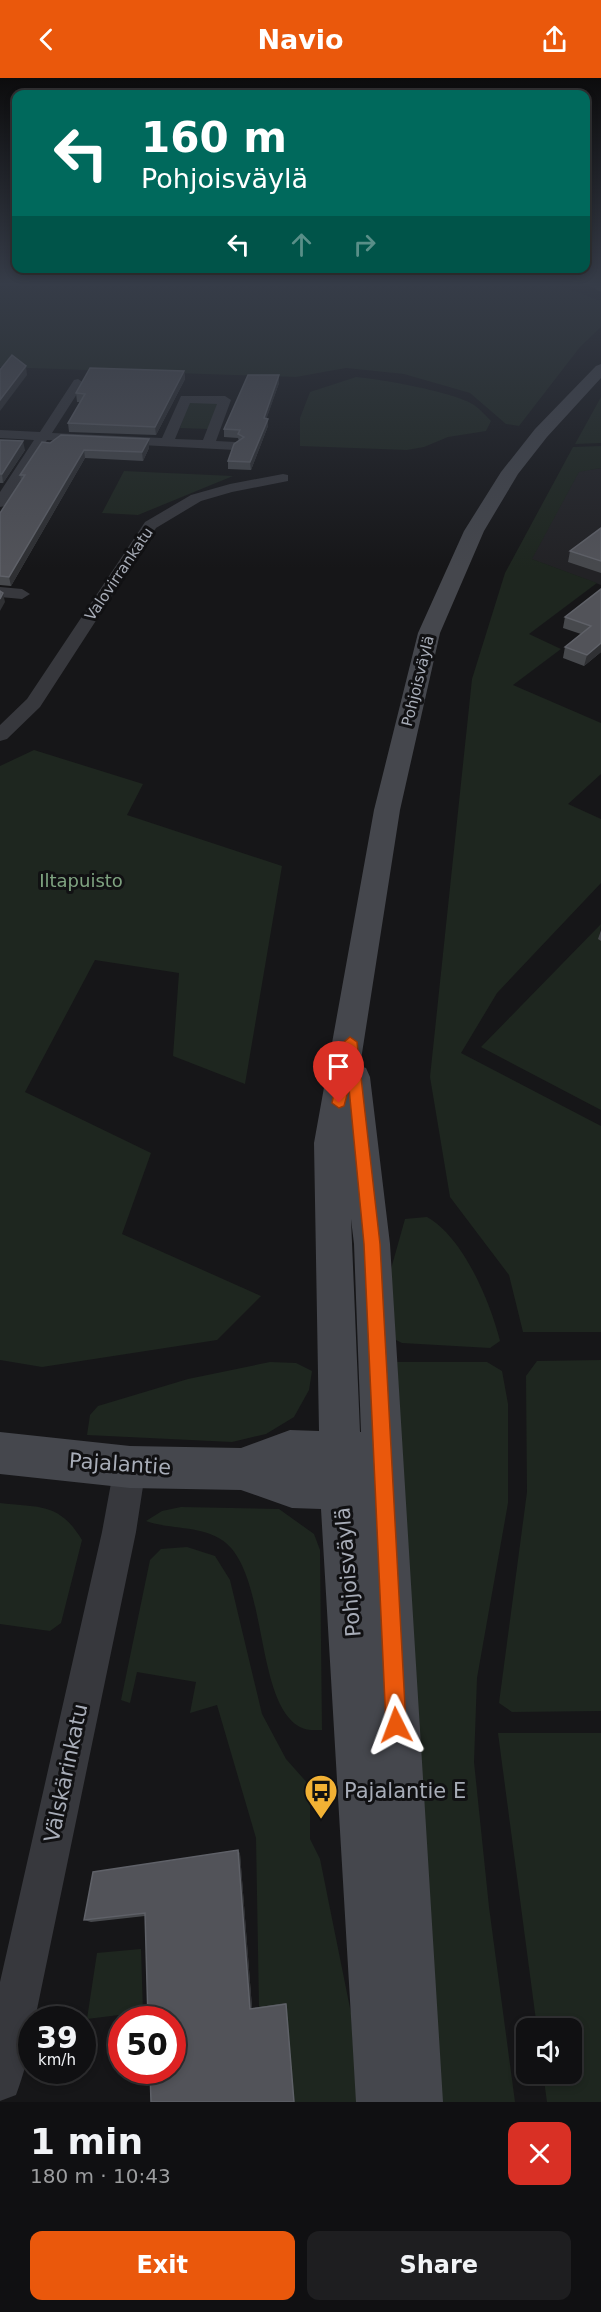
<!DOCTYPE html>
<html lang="en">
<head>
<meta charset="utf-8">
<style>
	:root { --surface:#101012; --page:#1e1e20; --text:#f1f3f6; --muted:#9c9d9f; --line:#303032; --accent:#ea580c }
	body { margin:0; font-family:"DejaVu Sans",sans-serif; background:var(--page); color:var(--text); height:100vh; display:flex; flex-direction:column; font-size:22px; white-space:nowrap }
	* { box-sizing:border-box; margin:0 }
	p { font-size:20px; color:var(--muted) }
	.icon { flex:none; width:33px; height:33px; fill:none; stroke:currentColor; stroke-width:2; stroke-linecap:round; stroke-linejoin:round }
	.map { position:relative; height:2024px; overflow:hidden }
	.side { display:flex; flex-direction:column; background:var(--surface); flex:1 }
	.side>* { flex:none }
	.top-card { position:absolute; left:12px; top:12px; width:578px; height:183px; border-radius:12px; box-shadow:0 3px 9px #0003,0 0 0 2px var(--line); background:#00695c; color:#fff; overflow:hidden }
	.controls { position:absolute; left:516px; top:1940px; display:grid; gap:12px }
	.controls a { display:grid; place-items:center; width:66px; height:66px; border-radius:12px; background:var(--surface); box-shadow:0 3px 9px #0003,0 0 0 2px var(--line); font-size:30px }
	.speed { position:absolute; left:18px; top:1928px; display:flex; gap:12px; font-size:30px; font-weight:700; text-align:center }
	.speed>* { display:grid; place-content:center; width:78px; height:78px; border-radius:50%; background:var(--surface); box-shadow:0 3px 9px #0003,0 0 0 2px var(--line); line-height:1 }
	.speed small { font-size:15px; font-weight:400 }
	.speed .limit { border:9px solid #d22; background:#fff; color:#111 }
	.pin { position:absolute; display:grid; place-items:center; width:51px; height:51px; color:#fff; margin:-62px -26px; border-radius:50% 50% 50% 0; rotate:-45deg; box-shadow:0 0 6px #0007 }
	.pin .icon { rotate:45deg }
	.me { position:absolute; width:66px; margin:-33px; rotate:357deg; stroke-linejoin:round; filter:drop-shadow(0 0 4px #0008) }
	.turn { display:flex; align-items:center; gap:21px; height:126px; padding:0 30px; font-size:27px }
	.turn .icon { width:78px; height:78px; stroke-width:2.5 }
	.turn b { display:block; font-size:42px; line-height:51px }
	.lanes { display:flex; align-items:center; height:57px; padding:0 30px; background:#0003; justify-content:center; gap:30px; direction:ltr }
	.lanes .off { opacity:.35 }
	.round { display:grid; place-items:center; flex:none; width:63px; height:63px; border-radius:12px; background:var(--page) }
	.summary { display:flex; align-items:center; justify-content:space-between; height:102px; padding:0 30px }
	h1 { font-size:36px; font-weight:700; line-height:45px }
	.primary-button { display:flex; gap:12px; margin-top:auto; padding:12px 30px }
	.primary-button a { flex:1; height:69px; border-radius:12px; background:var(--accent); color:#fff; font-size:24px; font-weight:700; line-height:69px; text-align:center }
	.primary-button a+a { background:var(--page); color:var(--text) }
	header { display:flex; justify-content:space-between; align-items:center; height:78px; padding:0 30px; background:var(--accent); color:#fff; font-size:27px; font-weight:700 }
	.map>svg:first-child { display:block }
	.built { fill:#222225 }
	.green { fill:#1e261f }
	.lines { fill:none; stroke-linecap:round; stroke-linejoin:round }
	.street { fill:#37383d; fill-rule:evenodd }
	.secondary { fill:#45474d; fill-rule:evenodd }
	.wall { fill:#47494d }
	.shaded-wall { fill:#2f3033 }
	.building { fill:#525359; stroke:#5f6168; stroke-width:1.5 }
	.route { fill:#ea580c; stroke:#983908; stroke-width:1.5 }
	.labels { text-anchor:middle; stroke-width:6; stroke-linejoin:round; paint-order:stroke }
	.far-street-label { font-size:15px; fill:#a8adb8; stroke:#111113 }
	.park-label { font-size:18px; fill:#7fa381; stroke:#111113 }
	.near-street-label { font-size:21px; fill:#a8adb8; stroke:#111113 }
	.near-poi-label { font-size:21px; fill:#a8adb8; stroke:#111113; text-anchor:start }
</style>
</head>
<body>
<header><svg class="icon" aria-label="back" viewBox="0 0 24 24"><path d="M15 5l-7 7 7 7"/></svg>Navio<svg class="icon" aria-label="share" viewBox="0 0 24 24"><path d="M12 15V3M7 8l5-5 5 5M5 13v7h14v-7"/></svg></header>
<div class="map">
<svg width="601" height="2024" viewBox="0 0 601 2024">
	<rect width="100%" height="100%" fill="#161618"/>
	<!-- built -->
	<path class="built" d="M601 390V507L531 481 579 393Z"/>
	<!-- green -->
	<path class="green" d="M0 206H555L601 223V249L580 269 519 348 506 346 470 315 404 296 346 290 296 299 0 289Z
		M356 299C380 301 455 314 474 327 480 331 486 338 491 343L486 353 448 359 424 369 407 372 300 368V340L310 314Z
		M601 319V365L575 366Z
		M189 324 220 325 208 351 180 350Z
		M601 368V390L579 394 532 481 597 505 529 556 561 571 513 607 601 645V696L568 726 601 741V805L497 915 461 975 601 1048V1254H523L509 1197 450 1119 430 999 472 601 505 495 573 369Z
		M124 393 233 398 138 437 102 435Z
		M34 672 143 706 127 737 282 788 245 1006 173 978 179 895 95 882 25 1014 151 1075 122 1156 261 1218 217 1262 42 1289 0 1282V688Z
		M601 846 599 861 601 863V1032L481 969Z
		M427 1139C463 1159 490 1223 500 1263L490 1270 402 1265 394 1261 391 1191 405 1141Z
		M601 1282V1633L512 1634 499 1625 527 1414 526 1298 537 1283Z
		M270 1284 296 1285 312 1293 309 1312 294 1339 266 1356 232 1364 87 1357 90 1337 98 1328 188 1301Z
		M397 1284H487L502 1293 508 1326V1425L477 1600 474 1684 489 1829 515 2024H438L412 1609Z
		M0 1425C40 1430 59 1424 82 1462L61 1545 50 1553 0 1546Z
		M181 1429 279 1431 314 1456 320 1472 322 1652C316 1652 306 1653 300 1649 255 1624 268 1501 226 1465 205 1447 171 1452 146 1443L162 1433Z
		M187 1469 215 1478 230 1502 262 1636 286 1681 310 1708V1761L320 1781 351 1935 357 2024H294L259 1929 256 1760 217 1627 190 1635 196 1604 137 1594 130 1625 121 1622 150 1482 161 1471Z
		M498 1655H601V2024H547L543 1995H572V1950H537Z
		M141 1871 143 1934 87 1941 97 1875Z"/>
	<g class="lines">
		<!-- street -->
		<path class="street" d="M78 301 84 305 52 355 162 360 181 318H225L231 322 216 363 235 364 242 368 235 372 47 362 5 428 0 429V414L34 362 0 360V352L40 354 74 302ZM190 325 217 326 203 362 175 361Z
			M283 396 288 397V403L232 414 201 423 156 450 40 629 7 661 0 663V647L27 621 145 444 191 417 230 406Z
			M0 509 22 511 30 516 22 521 0 519Z
			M130 1373 142 1378 146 1389 136 1454 35 1941H32C32 1966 25 1993 16 2017L0 2023V1904L102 1454 114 1389 118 1378Z"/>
		<!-- secondary -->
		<path class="secondary" d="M586 206H601V214Z
			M601 286V300L547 359 518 396 484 453 440 555 400 732 360 988 366 990 370 999 390 1166 443 2024H356L321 1431 292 1430 241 1412 130 1410 0 1396V1354L130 1368 241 1370 290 1352 319 1353 314 1065 374 732 418 555 464 453 501 394 535 351 596 288ZM351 1141 354 1166 361 1354H360Z"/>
	</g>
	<!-- wall -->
	<path class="wall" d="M184 293 185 301 156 357 69 354 68 345 80 324H77L76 315Z
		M279 297V305L266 341 268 348 251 392 228 391V383L239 363 238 360 224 359V351Z
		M149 361V370L143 383 85 380 11 508 0 507V435L21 402 20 397 50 365Z
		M0 362 25 372 3 405H0Z
		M601 450V495L568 484 570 473Z
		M601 511V574L584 588 563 580 565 569 581 556 563 550 565 539Z
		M601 852V863L598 861Z
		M238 1772 240 1776 252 1930 286 1925 294 2024 145 1838 91 1844 84 1842Z"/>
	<!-- shaded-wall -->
	<path class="shaded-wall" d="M26 288 27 297 0 333V322Z
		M184 293 185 301 156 357 155 349Z
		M279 297V305L264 348V340Z
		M268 341V348L251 392 250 384Z
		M149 361V370L143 383 142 374Z
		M23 363 25 372 3 405 2 396Z
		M84 372 85 380 11 508 9 499Z
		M3 515 5 524 0 533V521Z
		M601 565V574L584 588 587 577Z
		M238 1772 240 1776 252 1930 250 1931Z"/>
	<!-- building -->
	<path class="building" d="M12 277 26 288 0 322V292Z
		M90 290 184 293 155 349 68 345 85 316 76 315Z
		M248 297H279L264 340 268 341 250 384 228 383 234 366 244 359 238 356 240 352 224 351Z
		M61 357 149 361 142 374 84 372 9 499 0 498V435L25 397H20L42 364 50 365Z
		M0 362 23 363 2 396H0Z
		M601 450V483L570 473Z
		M601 511V565L587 577 565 569 591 548 565 539Z
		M0 513 3 515 0 521Z
		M238 1772 250 1931 286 1926 294 2024H151L150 1992H172V1941H148L145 1835 84 1842 93 1794Z"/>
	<!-- sky -->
	<linearGradient id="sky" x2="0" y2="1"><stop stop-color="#0c0c0d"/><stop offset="0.42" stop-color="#363c48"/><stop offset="1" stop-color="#363c48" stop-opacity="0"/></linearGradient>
	<rect width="601" height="490" fill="url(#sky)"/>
	<!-- route -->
	<path class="route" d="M350 959 357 964 380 1166 406 1647 404 1654 396 1657 389 1654 386 1647 364 1166 349 1010 344 1028 339 1030 332 1025 344 964Z"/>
	<!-- icons -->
	<defs>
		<g id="bus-pin" transform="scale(1.725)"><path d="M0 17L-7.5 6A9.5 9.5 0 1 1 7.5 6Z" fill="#f2b134" stroke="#111113"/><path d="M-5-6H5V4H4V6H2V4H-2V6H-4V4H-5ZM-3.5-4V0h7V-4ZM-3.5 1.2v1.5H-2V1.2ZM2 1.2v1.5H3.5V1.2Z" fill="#111"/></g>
	</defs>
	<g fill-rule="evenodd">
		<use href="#bus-pin" x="321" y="1713"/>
	</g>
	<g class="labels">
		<!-- far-street labels -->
		<g class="far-street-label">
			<text transform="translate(119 496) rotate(-56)" y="5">Valovirrankatu</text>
			<text transform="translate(418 603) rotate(-76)" y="5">Pohjoisväylä</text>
		</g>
		<!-- park labels -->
		<g class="park-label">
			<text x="81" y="809">Iltapuisto</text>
		</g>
		<!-- near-street labels -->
		<g class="near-street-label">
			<text transform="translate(120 1386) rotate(4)" y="7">Pajalantie</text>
			<text transform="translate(348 1494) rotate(-95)" y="7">Pohjoisväylä</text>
			<text transform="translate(66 1695) rotate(-78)" y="7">Välskärinkatu</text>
		</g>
		<!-- near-poi labels -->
		<g class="near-poi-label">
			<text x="344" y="1720">Pajalantie E</text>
		</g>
	</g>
</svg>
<div class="controls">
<a><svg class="icon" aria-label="sound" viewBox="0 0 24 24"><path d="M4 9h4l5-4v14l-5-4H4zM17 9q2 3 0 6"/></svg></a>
</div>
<div class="speed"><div>39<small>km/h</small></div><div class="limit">50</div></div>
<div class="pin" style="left:339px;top:1025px;background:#d93025"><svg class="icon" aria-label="arrive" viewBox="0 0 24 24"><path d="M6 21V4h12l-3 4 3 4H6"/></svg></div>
<svg class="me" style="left:396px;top:1647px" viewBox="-20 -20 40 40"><path d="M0-17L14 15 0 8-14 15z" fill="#ea580c" stroke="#fff" stroke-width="4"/></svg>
<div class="top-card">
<div class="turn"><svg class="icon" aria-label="left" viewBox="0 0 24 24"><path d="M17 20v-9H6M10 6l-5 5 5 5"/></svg><div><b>160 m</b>Pohjoisväylä</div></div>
<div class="lanes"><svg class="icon" aria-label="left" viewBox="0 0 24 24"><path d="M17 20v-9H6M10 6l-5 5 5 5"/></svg><svg class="icon off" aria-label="ahead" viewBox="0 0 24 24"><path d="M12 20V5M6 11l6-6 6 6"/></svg><svg class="icon off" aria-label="right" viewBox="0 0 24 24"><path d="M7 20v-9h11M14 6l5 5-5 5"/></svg></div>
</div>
</div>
<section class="side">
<div class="summary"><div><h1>1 min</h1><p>180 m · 10:43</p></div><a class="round" style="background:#d93025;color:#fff"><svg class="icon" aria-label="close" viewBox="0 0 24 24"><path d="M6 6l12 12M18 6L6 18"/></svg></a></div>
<div class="primary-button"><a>Exit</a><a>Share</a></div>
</section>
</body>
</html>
